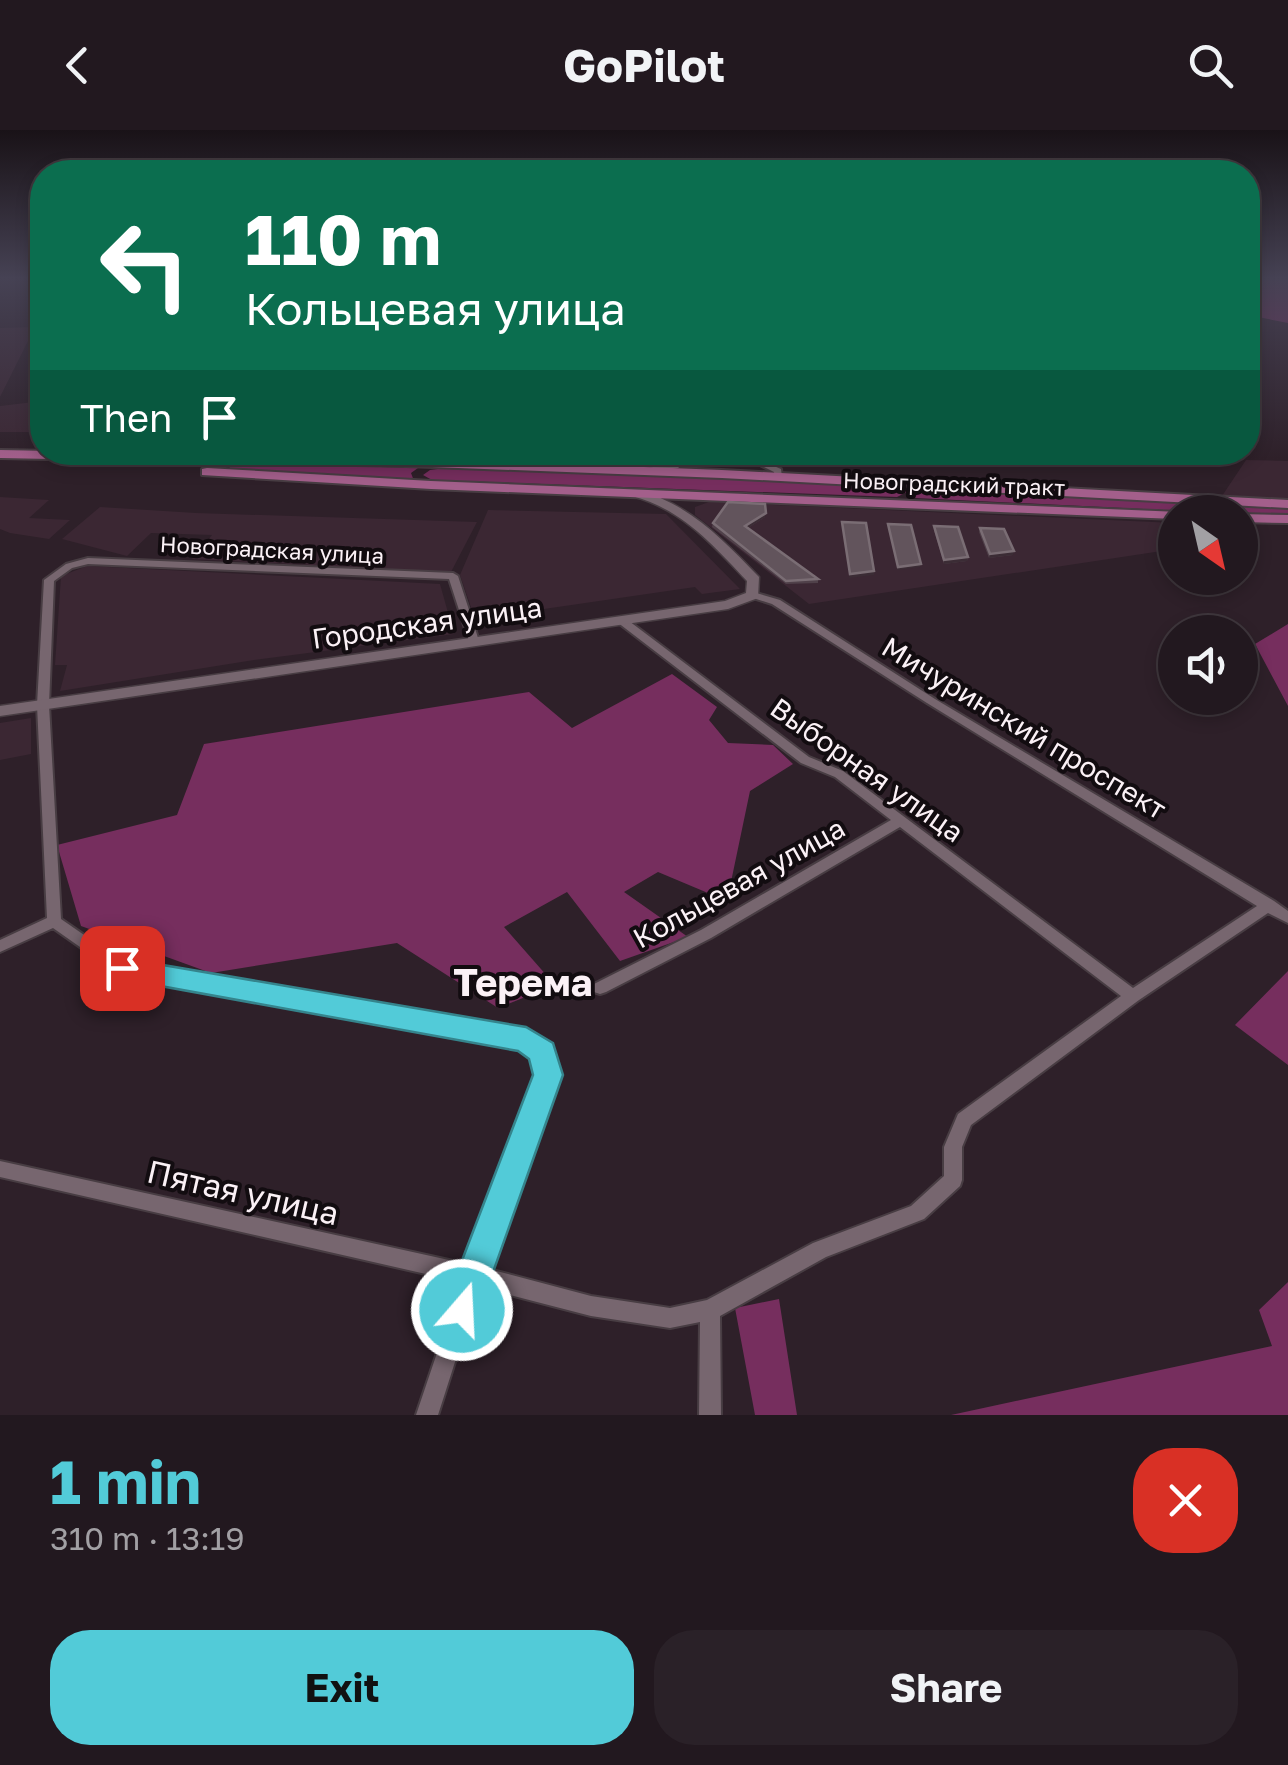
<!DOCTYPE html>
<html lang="en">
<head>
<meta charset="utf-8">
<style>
	:root { --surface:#22181f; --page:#2a2128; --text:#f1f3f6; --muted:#a2a0a4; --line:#3f373d; --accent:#52cbd8 }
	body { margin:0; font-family:"Golos Text",sans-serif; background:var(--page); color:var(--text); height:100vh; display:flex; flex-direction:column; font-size:38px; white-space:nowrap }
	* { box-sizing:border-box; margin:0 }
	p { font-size:32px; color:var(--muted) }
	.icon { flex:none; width:55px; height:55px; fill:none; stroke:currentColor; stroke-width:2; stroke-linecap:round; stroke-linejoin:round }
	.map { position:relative; height:1285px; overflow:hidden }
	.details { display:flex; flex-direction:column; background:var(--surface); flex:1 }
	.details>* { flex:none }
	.guide { position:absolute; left:30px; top:30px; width:1230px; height:305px; border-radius:40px; box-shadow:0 5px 15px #0003,0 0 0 2px var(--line); background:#0b6e4f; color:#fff; overflow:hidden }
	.needle { width:65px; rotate:146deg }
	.tools { position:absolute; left:1158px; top:365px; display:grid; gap:20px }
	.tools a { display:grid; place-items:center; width:100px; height:100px; border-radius:50%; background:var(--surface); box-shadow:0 5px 15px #0003,0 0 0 2px var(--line); font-size:50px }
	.pin { position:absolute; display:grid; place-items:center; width:85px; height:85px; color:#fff; margin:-42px; border-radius:20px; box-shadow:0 5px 15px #0006 }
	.me { position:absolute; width:110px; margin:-55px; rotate:19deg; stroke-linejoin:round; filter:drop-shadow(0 0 8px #0008) }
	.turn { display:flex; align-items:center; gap:35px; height:210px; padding:0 50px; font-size:45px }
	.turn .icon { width:130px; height:130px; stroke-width:2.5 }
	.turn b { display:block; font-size:70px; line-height:85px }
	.then { display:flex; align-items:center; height:95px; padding:0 50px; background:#0003; gap:20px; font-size:38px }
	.round { display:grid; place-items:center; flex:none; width:105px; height:105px; border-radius:40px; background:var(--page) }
	.headline { display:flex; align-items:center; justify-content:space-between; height:170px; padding:0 50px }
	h1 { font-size:60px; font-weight:700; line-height:75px; color:var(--accent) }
	.primary-button { display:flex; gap:20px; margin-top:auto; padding:20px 50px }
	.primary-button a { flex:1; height:115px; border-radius:40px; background:var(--accent); color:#111; font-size:40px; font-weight:700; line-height:115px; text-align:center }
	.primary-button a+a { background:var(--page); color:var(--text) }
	header { display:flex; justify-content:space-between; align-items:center; height:130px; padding:0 50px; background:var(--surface); font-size:45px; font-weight:700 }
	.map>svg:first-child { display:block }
	.built { fill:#3b2733 }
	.green { fill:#762e5e }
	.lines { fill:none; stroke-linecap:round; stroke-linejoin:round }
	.street-casing { stroke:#483d43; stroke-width:4 }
	.secondary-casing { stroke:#483d43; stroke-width:3 }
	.primary-casing { stroke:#483d43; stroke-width:4 }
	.street { fill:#77666f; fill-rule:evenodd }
	.secondary { fill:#77666f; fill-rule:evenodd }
	.primary { fill:#a35f8b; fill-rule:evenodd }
	.wall { fill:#50414a }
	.shaded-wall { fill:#3b2c35 }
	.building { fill:#62545c; stroke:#7a6d74; stroke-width:2.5 }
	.route { fill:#52cbd8; stroke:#35848c; stroke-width:2.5 }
	.labels { text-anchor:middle; stroke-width:8; stroke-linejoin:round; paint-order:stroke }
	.far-street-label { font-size:22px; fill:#fbf1f6; stroke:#120c10 }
	.street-label { font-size:28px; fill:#fbf1f6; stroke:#120c10 }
	.near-street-label { font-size:32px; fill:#fbf1f6; stroke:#120c10 }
	.near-quarter-label { font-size:38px; font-weight:bold; fill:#fbf1f6; stroke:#120c10 }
</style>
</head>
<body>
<header><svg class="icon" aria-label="back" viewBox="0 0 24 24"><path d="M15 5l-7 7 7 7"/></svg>GoPilot<svg class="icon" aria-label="search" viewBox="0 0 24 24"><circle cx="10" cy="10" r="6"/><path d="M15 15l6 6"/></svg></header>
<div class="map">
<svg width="1288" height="1285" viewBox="0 0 1288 1285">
	<rect width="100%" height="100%" fill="#2e2029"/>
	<!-- built -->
	<path class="built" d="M35 197 0 267V198Z
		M42 271V302H0V276Z
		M1246 330 1288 331V369L1222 366Z
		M0 367 49 370 29 388 70 390 49 409 10 403 0 399Z
		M709 372 1175 393V419L809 474 695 385V377Z
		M100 377 196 383 477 392 451 442 192 429 212 405 151 403 127 426 62 409Z
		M488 380 666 384 740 459 702 464 695 457 475 489 460 445Z
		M87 436 440 454 454 504 254 530 60 561 67 535H55L61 446Z
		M31 588V624L0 630V593Z"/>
	<!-- green -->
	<path class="green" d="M1248 149H1288V193L1248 185Z
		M505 323H667C618 341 554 339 505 323Z
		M234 333 418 338 411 343 414 351 228 339Z
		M445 338 895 356 907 362 897 367 432 350 423 345 430 340Z
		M913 355 1288 377V386L915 368 919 360Z
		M1288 494V576L1255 514Z
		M672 544 717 577 709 590 728 613 773 615 793 634 750 661 727 771 658 742 624 762 688 807 620 831 567 762 504 797 555 855 498 878 397 813 211 843 81 796 57 715 177 685 204 614 529 562 572 598Z
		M1288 841V935L1235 895Z
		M1288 1152V1285H951L1272 1216 1259 1180Z
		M779 1169 797 1285H755L735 1178Z"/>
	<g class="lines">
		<!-- street casing -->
		<g class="street-casing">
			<path id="street" d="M716 322H722L725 326 762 331 781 339 782 347 775 349 774 342 760 335 720 330 715 324Z
				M88 428 453 443 458 446 479 511 478 513 474 514 469 511 449 449 88 434 72 438 54 451 49 575 61 789 126 834 526 903 548 917 556 945 485 1138 591 1166 670 1178 707 1170 813 1113 911 1076 944 1046V1017L958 984 1121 866 900 697 711 808 606 862 600 864 594 862 592 858 594 854 701 800 891 690 835 647 801 633 617 492V488H625L809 627 843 641 1133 858 1257 776 927 573 772 474 750 467V463L753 462 780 470 935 569 1274 771 1288 781V793L1268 783 1139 870 971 995 962 1017V1050L960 1056 924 1089 826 1127 720 1186 721 1285H699L700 1192 670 1198 591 1186 479 1157 438 1285H416L461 1152 0 1047V1031L467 1134 540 945 535 926 522 916 122 845 117 843 53 798 0 822V810L47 788 37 575 44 450 66 434Z"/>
		</g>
		<!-- secondary casing -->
		<g class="secondary-casing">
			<path id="secondary" d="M685 322H698L678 338 642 344 636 341 671 333Z
				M636 360C689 373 722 409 759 447L758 468 728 479 0 586V576L725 471 746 463 747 451C713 415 682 379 632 366V362Z"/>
		</g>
		<!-- primary casing -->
		<g class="primary-casing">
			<path id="primary" d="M0 320 406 328 722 340 1288 370V378L722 348 406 336 0 328Z
				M207 338 431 351 1180 382H1175V389L431 359 202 345V339Z
				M1240 384 1288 385V393L1240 392Z"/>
		</g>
		<!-- street -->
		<use href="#street" class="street"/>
		<!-- secondary -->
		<use href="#secondary" class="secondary"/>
		<!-- primary -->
		<use href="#primary" class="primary"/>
	</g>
	<!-- wall -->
	<path class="wall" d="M765 387 748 398 818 449V453L786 454 712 397 713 393Z
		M934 396 968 427 967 431 944 434 934 400Z
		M980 398 1013 425 989 428 979 402Z"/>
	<!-- shaded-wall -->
	<path class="shaded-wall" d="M766 383 765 387 745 400V396Z
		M1014 421 1013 425 989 428 990 424Z
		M968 427 967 431 944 434V430Z
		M921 434 920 437 897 440 898 437Z
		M874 441V445L849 448 850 444Z"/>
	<!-- building -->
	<path class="building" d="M728 372 765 374 766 383 745 396 818 449 786 451 713 393Z
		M842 392 866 393 874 441 850 444Z
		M888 394 911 395 921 434 898 437Z
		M934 396 958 397 968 427 944 430Z
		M980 398 1004 399 1014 421 990 424Z"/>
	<!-- sky -->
	<linearGradient id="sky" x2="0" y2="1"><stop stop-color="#191217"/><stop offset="0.45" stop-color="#464254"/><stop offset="1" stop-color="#464254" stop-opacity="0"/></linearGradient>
	<rect width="1288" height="329" fill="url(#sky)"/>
	<!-- route -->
	<path class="route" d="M122 828 526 897 553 913 563 945 475 1193 462 1198 449 1193 443 1180 533 945 529 929 518 921 122 849 112 846 108 838 112 831Z"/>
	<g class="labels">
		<!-- far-street labels -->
		<g class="far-street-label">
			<text transform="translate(954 354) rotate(2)" y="8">Новоградский тракт</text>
			<text transform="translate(272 420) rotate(3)" y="8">Новоградская улица</text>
		</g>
		<!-- street labels -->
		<g class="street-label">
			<text transform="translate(427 493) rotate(-8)" y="10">Городская улица</text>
			<text transform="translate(1024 598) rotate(31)" y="10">Мичуринский проспект</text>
			<text transform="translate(867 640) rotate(35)" y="10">Выборная улица</text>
			<text transform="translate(739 753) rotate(-29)" y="10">Кольцевая улица</text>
		</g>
		<!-- near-street labels -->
		<g class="near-street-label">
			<text transform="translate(243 1063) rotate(13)" y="11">Пятая улица</text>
		</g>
		<!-- near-quarter labels -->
		<g class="near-quarter-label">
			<text x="523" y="866">Терема</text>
		</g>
	</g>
</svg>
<div class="tools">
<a><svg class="needle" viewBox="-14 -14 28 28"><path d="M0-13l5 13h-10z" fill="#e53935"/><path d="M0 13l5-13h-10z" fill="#a2a0a4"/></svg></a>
<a><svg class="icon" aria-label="sound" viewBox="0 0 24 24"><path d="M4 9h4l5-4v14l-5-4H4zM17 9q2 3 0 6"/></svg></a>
</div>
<div class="pin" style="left:122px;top:838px;background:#d93025"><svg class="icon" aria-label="arrive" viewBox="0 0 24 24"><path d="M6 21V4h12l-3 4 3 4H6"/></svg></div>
<svg class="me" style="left:462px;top:1180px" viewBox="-20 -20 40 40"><circle r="17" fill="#52cbd8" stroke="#fff" stroke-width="3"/><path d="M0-11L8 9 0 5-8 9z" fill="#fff"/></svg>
<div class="guide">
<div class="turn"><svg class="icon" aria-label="left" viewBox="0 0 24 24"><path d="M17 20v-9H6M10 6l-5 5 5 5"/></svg><div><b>110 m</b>Кольцевая улица</div></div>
<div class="then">Then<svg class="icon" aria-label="arrive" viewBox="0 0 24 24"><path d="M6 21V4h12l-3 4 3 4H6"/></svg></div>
</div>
</div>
<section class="details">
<div class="headline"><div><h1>1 min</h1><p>310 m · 13:19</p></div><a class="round" style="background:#d93025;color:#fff"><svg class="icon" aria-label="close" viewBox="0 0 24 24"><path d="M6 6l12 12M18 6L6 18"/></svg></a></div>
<div class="primary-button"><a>Exit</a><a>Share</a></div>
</section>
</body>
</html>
